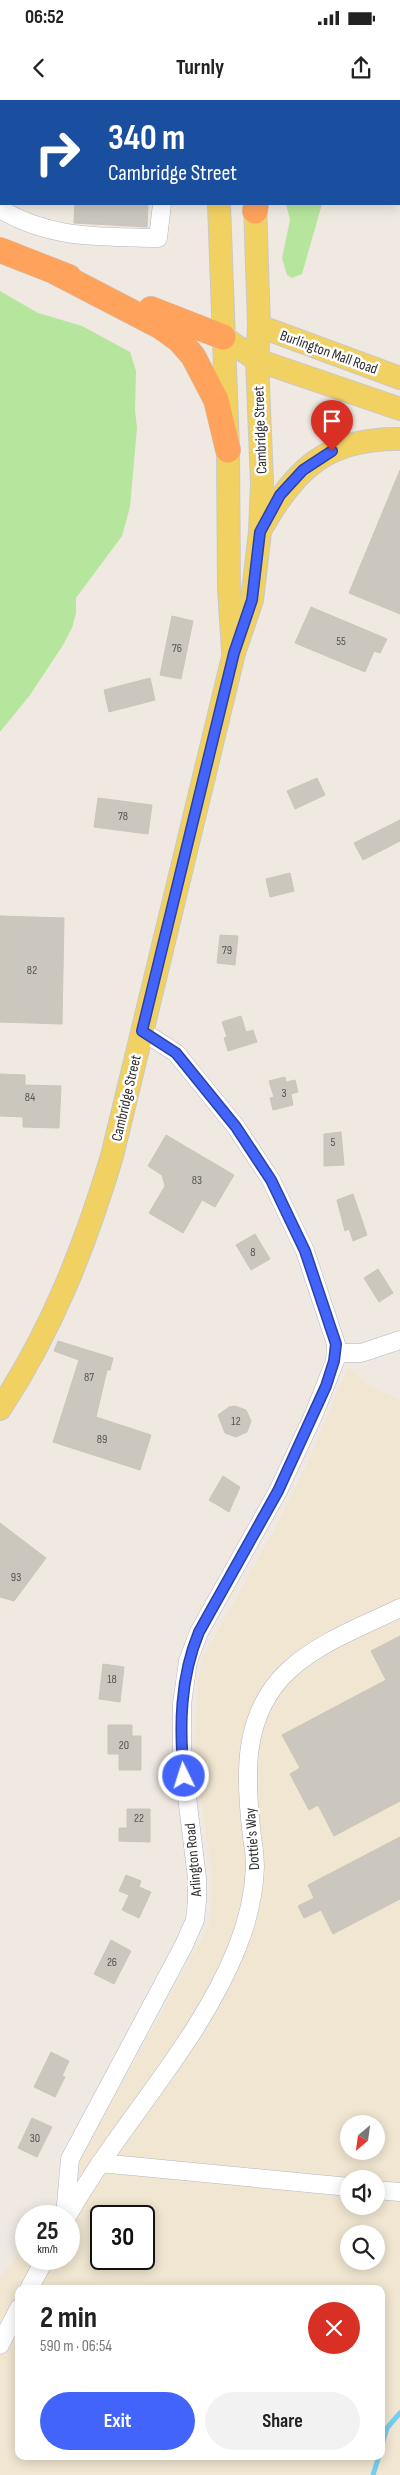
<!DOCTYPE html>
<html lang="en">
<head>
<meta charset="utf-8">
<style>
	:root { --surface:#fff; --page:#f2f2f2; --text:#222; --muted:#767676; --accent:#4264fb }
	body { margin:0; font-family:"Sofia Sans Condensed",sans-serif; background:var(--page); color:var(--text); height:100vh; display:flex; flex-direction:column; font-size:19px; white-space:nowrap }
	* { box-sizing:border-box; margin:0 }
	p { font-size:16px; color:var(--muted) }
	.icon { flex:none; width:28px; height:28px; fill:none; stroke:currentColor; stroke-width:2; stroke-linecap:round; stroke-linejoin:round }
	.map { position:relative; flex:1; overflow:hidden }
	.details { position:absolute; left:15px; top:2185px; width:370px; height:175px; display:flex; flex-direction:column; background:var(--surface); border-radius:10px; box-shadow:0 2px 12px #0003 }
	.details>* { flex:none }
	.top-card { position:absolute; left:0px; top:0px; width:400px; height:105px; box-shadow:0 2px 12px #0003; background:#1a4fa0; color:#fff; overflow:hidden }
	.needle { width:32px; rotate:209deg }
	.tools { position:absolute; left:340px; top:2015px; display:grid; gap:10px }
	.tools a { display:grid; place-items:center; width:45px; height:45px; border-radius:50%; background:var(--surface); box-shadow:0 2px 12px #0003; font-size:25px }
	.speed { position:absolute; left:15px; top:2105px; display:flex; gap:10px; font-size:25px; font-weight:700; text-align:center }
	.speed>* { display:grid; place-content:center; width:65px; height:65px; border-radius:50%; background:var(--surface); box-shadow:0 2px 12px #0003; line-height:1 }
	.speed small { font-size:12px; font-weight:400 }
	.speed .limit { border:2px solid #111; border-radius:8px; background:#fff; color:#111 }
	.pin { position:absolute; display:grid; place-items:center; width:42px; height:42px; color:#fff; margin:-51px -21px; border-radius:50% 50% 50% 0; rotate:-45deg; box-shadow:0 0 5px #0007 }
	.pin .icon { rotate:45deg }
	.me { position:absolute; width:55px; margin:-28px; rotate:356deg; stroke-linejoin:round; filter:drop-shadow(0 0 4px #0008) }
	.turn { display:flex; align-items:center; gap:18px; height:105px; padding:0 25px; font-size:22px }
	.turn .icon { width:65px; height:65px; stroke-width:2.5 }
	.turn b { display:block; font-size:35px; line-height:42px }
	.round { display:grid; place-items:center; flex:none; width:52px; height:52px; border-radius:26px; background:var(--page) }
	.overview { display:flex; align-items:center; justify-content:space-between; height:85px; padding:0 25px }
	h1 { font-size:30px; font-weight:700; line-height:38px }
	.primary-button { display:flex; gap:10px; margin-top:auto; padding:10px 25px }
	.primary-button a { flex:1; height:58px; border-radius:30px; background:var(--accent); color:#fff; font-size:20px; font-weight:700; line-height:58px; text-align:center }
	.primary-button a+a { background:var(--page); color:var(--text) }
	.status { display:flex; justify-content:space-between; align-items:center; height:35px; padding:0 25px; background:var(--surface); direction:ltr }
	.status svg { height:14px; fill:currentColor }
	header { display:flex; justify-content:space-between; align-items:center; height:65px; padding:0 25px; background:var(--surface); font-size:22px; font-weight:700 }
	.map>svg:first-child { display:block }
	.education { fill:#f0e6d1; fill-rule:evenodd }
	.green { fill:#b6e59e }
	.lines { fill:none; stroke-linecap:round; stroke-linejoin:round }
	.stream { stroke:#75cff0; stroke-width:5 }
	.building { fill:#cbc7bf; stroke:#cbc5ba }
	.minor-casing { stroke:#b4b7c1; stroke-width:19 }
	.major-casing { stroke:#c9c9c9; stroke-width:24 }
	.highway-casing { stroke:#c9c9c9; stroke-width:26 }
	.minor { stroke:#fff; stroke-width:18 }
	.major { stroke:#f2d163; stroke-width:22 }
	.highway { stroke:#ffa35c; stroke-width:25 }
	.route-casing { stroke:#2b41a3; stroke-width:12 }
	.route { stroke:#4264fb; stroke-width:9 }
	.labels { text-anchor:middle; stroke-width:5; stroke-linejoin:round; paint-order:stroke }
	.number-label { font-size:12px; fill:#555452 }
	.street-label { font-size:15px; fill:#2e2e2e; stroke:#fff }
</style>
</head>
<body>
<div class="status"><b>06:52</b><svg viewBox="0 0 49 12"><path d="M0 12V9h3v3zM5 12V6h3v6zM10 12V3h3v9zM15 12V0h3v12zM26 1h20v11H26zM47 4h2v5h-2z"/></svg></div>
<header><svg class="icon" aria-label="back" viewBox="0 0 24 24"><path d="M15 5l-7 7 7 7"/></svg>Turnly<svg class="icon" aria-label="share" viewBox="0 0 24 24"><path d="M12 15V3M7 8l5-5 5 5M5 13v7h14v-7"/></svg></header>
<div class="map">
<svg width="400" height="2375" viewBox="0 0 400 2375">
	<rect width="100%" height="100%" fill="#efe9e1"/>
	<!-- education -->
	<path class="education" d="M348 1267 369 1286 400 1300V2375H0V2178L26 2144V2159H69V2116H47L58 2103 69 2072 93 2036 204 1835 210 1821 212 1800V1771L197 1672 196 1632 198 1578 202 1560 277 1425 310 1358ZM349 2024H376V2051H349ZM349 2079H376V2106H349ZM101 2116H144V2159H101ZM349 2134H376V2161H349ZM19 2189H381V2356H19Z"/>
	<!-- green -->
	<path class="green" d="M286 104H322L302 174 292 178 287 175 282 158 290 120Z
		M0 191 38 213 82 226 130 252 136 271 135 310 137 328 130 407 122 436 76 498V513L72 528 63 545 30 595 0 632Z"/>
	<g class="lines">
		<!-- stream -->
		<path class="stream" d="M381 2348 387 2328 400 2313
			M373 2375 379 2356"/>
	</g>
	<!-- building -->
	<path class="building" d="M75 104H148L147 127 74 123Z
		M400 370V514L349 493Z
		M311 507 387 539 380 553 374 551 365 572 295 543Z
		M172 516 193 521 181 579 160 575Z
		M150 578 155 600 109 612 104 590Z
		M317 678 325 695 295 709 287 691Z
		M98 698 152 705 148 734 94 727Z
		M400 720V741L363 760 354 743Z
		M290 773 294 791 270 797 266 779Z
		M0 816 64 818 62 924 0 922Z
		M220 835 238 836 235 865 217 863Z
		M241 916 246 932 253 930 257 942 228 951 224 938 227 937 222 922Z
		M0 974 25 975V985L61 986 59 1028 23 1027V1017L0 1016Z
		M285 977 286 982 295 980 298 992 291 994 293 1005 273 1010 270 998 274 997 269 981Z
		M341 1032 344 1065 324 1066V1034Z
		M166 1035 234 1075 215 1107 202 1100 183 1133 149 1113 165 1086 162 1075 148 1066Z
		M353 1094 367 1135 353 1141 349 1129 345 1131 337 1100Z
		M255 1134 270 1159 251 1170 236 1145Z
		M378 1169 393 1193 379 1202 364 1178Z
		M58 1241 113 1258 110 1270H107L96 1317 151 1335 140 1370 53 1342 79 1260 54 1251Z
		M235 1306 246 1310 251 1321 247 1332 236 1337 225 1333 218 1315 229 1307Z
		M223 1376 240 1387 229 1412 209 1400Z
		M0 1423 46 1458 14 1501 0 1497Z
		M400 1536V1701L334 1736 318 1705 309 1710 290 1674 300 1668 282 1635 386 1580 371 1551Z
		M103 1564 124 1567 120 1602 99 1599Z
		M108 1625H132V1636H141V1670H119V1654H108Z
		M127 1709H150V1742L119 1741V1728H127Z
		M400 1737V1799L333 1834 321 1810 304 1818 298 1806 314 1798 308 1785Z
		M126 1775 141 1781 139 1787 151 1792 139 1818 122 1810 129 1795 119 1791Z
		M111 1840 131 1851 114 1884 94 1874Z
		M51 1952 69 1961 62 1976 65 1977 55 1997 34 1987Z
		M32 2018 52 2027 37 2057 18 2048Z"/>
	<g class="lines">
		<!-- minor casing -->
		<g class="minor-casing">
			<path id="minor" d="M161 0V1
				M0 109C52 140 100 136 158 138L162 104
				M336 1253H361L400 1240
				M100 2063 349 2087
				M376 2090 400 2092
				M68 2115C120 2023 197 1947 237 1848 247 1823 254 1793 255 1767 255 1757 254 1747 252 1737 245 1678 241 1615 288 1571 319 1542 363 1526 400 1508
				M65 2116 70 2059 184 1845 195 1820 197 1801V1778L182 1656V1604L188 1561 199 1532 278 1391 314 1314 335 1261 336 1244 305 1151 271 1080 236 1027 176 953 142 931
				M29 2189 45 2159
				M0 2245 19 2208"/>
		</g>
		<!-- major casing -->
		<g class="major-casing">
			<path id="major" d="M225 1V0
				M260 1V0
				M219 104 228 350 229 489 233 550
				M259 226 400 278
				M223 237 257 260 400 309
				M263 426C296 367 329 338 400 339
				M0 1309C52 1230 85 1146 112 1056L234 553 252 500 260 432 262 382 257 260 259 226 255 104"/>
		</g>
		<!-- highway casing -->
		<g class="highway-casing">
			<path id="highway" d="M298 1 299 0
				M255 111 256 104
				M0 150 69 177
				M55 172 161 227 179 240 193 256 216 300 228 350
				M151 209 223 237"/>
		</g>
		<!-- minor -->
		<use href="#minor" class="minor"/>
		<!-- major -->
		<use href="#major" class="major"/>
		<!-- highway -->
		<use href="#highway" class="highway"/>
	</g>
	<g class="lines">
		<!-- route casing -->
		<g class="route-casing">
			<path id="route" d="M184 1676C179 1627 180 1578 199 1532L278 1391 326 1286 334 1261 336 1244 305 1151 271 1080 236 1027 176 953 142 931 234 553 252 500 260 432 280 395 303 370 332 351"/>
		</g>
		<!-- route -->
		<use href="#route" class="route"/>
	</g>
	<g class="labels">
		<!-- number labels -->
		<g class="number-label">
			<text x="341" y="545">55</text>
			<text x="177" y="552">76</text>
			<text x="123" y="720">78</text>
			<text x="227" y="854">79</text>
			<text x="32" y="874">82</text>
			<text x="284" y="997">3</text>
			<text x="30" y="1001">84</text>
			<text x="333" y="1046">5</text>
			<text x="197" y="1084">83</text>
			<text x="253" y="1156">8</text>
			<text x="89" y="1281">87</text>
			<text x="236" y="1325">12</text>
			<text x="102" y="1343">89</text>
			<text x="16" y="1481">93</text>
			<text x="112" y="1583">18</text>
			<text x="124" y="1649">20</text>
			<text x="139" y="1722">22</text>
			<text x="112" y="1866">26</text>
			<text x="35" y="2042">30</text>
		</g>
		<!-- street labels -->
		<g class="street-label">
			<text transform="translate(329 252) rotate(20)" y="5">Burlington Mall Road</text>
			<text transform="translate(260 330) rotate(-92)" y="5">Cambridge Street</text>
			<text transform="translate(126 998) rotate(-77)" y="5">Cambridge Street</text>
			<text transform="translate(252 1739) rotate(-94)" y="5">Dottie's Way</text>
			<text transform="translate(193 1760) rotate(-95)" y="5">Arlington Road</text>
		</g>
	</g>
</svg>
<div class="tools">
<a><svg class="needle" viewBox="-14 -14 28 28"><path d="M0-13l5 13h-10z" fill="#e53935"/><path d="M0 13l5-13h-10z" fill="#767676"/></svg></a>
<a><svg class="icon" aria-label="sound" viewBox="0 0 24 24"><path d="M4 9h4l5-4v14l-5-4H4zM17 9q2 3 0 6"/></svg></a>
<a><svg class="icon" aria-label="search" viewBox="0 0 24 24"><circle cx="10" cy="10" r="6"/><path d="M15 15l6 6"/></svg></a>
</div>
<div class="speed"><div>25<small>km/h</small></div><div class="limit">30</div></div>
<div class="pin" style="left:332px;top:351px;background:#d93025"><svg class="icon" aria-label="arrive" viewBox="0 0 24 24"><path d="M6 21V4h12l-3 4 3 4H6"/></svg></div>
<svg class="me" style="left:184px;top:1676px" viewBox="-20 -20 40 40"><circle r="17" fill="#4264fb" stroke="#fff" stroke-width="3"/><path d="M0-11L8 9 0 5-8 9z" fill="#fff"/></svg>
<div class="top-card">
<div class="turn"><svg class="icon" aria-label="right" viewBox="0 0 24 24"><path d="M7 20v-9h11M14 6l5 5-5 5"/></svg><div><b>340 m</b>Cambridge Street</div></div>
</div>
<section class="details">
<div class="overview"><div><h1>2 min</h1><p>590 m · 06:54</p></div><a class="round" style="background:#d93025;color:#fff"><svg class="icon" aria-label="close" viewBox="0 0 24 24"><path d="M6 6l12 12M18 6L6 18"/></svg></a></div>
<div class="primary-button"><a>Exit</a><a>Share</a></div>
</section>
</div>
</body>
</html>
